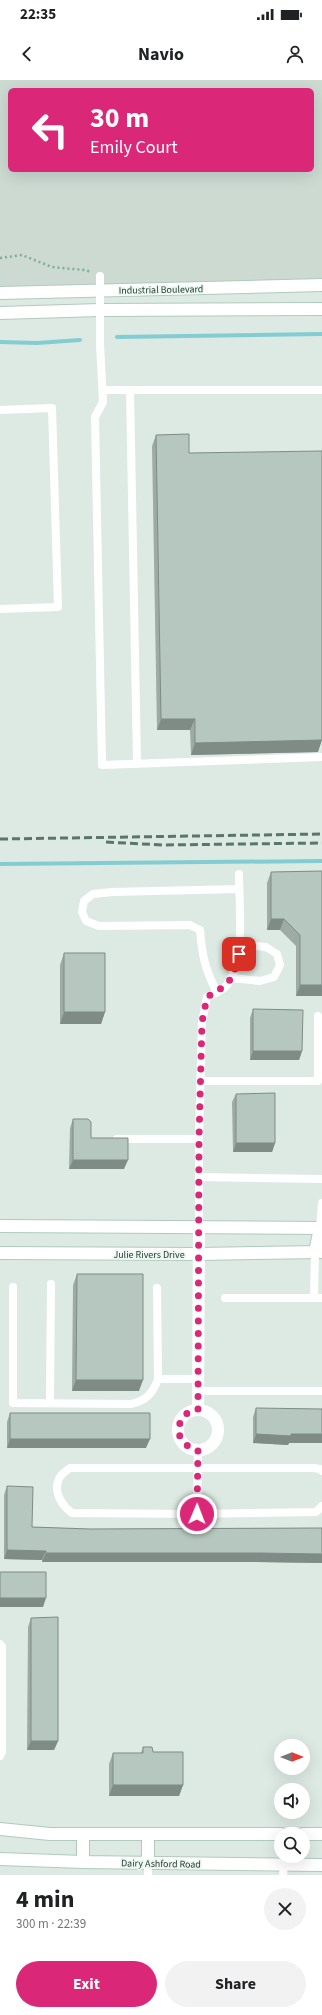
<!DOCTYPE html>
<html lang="en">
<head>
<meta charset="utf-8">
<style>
	:root { --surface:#fff; --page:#f2f2f2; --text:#202124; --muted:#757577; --accent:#db2777 }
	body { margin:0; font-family:"Source Sans 3",sans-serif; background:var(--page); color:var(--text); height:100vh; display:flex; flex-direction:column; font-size:15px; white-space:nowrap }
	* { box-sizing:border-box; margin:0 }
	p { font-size:13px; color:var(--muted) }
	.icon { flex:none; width:22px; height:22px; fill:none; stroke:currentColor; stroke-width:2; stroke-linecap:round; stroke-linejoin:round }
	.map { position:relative; height:1795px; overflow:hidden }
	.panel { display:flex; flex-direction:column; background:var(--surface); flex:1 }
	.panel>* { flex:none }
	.hud { position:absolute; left:8px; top:8px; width:306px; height:84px; border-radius:6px; box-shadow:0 4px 16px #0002; background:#db2777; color:#fff; overflow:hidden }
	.needle { width:26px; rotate:90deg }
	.tools { position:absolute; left:274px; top:1659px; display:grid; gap:8px }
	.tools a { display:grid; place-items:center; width:36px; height:36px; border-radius:50%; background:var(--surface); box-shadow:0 4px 16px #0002; font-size:20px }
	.pin { position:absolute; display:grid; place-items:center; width:34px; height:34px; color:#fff; margin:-17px; border-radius:8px; box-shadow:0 2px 6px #0006 }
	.me { position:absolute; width:44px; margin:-22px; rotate:1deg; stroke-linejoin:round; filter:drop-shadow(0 0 3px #0008) }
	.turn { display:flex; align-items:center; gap:14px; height:84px; padding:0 16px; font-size:18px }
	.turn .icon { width:52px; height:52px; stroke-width:2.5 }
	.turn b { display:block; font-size:28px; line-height:34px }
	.round { display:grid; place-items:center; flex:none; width:42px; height:42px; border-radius:21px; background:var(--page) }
	.headline { display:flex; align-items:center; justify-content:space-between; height:68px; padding:0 16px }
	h1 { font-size:24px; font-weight:700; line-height:30px }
	.cta { display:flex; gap:8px; margin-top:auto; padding:8px 16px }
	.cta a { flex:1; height:46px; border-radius:24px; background:var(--accent); color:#fff; font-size:16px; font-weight:700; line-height:46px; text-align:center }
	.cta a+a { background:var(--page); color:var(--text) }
	.status { display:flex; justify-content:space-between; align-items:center; height:28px; padding:0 20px; background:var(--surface); direction:ltr }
	.status svg { height:11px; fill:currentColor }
	header { display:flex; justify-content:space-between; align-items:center; height:52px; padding:0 16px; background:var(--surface); font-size:18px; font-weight:700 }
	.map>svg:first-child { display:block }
	.built { fill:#ccdad2; fill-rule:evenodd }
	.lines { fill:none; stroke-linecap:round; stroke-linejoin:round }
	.stream { stroke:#83ccd1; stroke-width:4 }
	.secondary-casing { stroke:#b0cabe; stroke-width:14 }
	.path { stroke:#7dae9b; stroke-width:2.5; stroke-dasharray:2 3; stroke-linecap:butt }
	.lane { stroke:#fff; stroke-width:8 }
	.street { stroke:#fff; stroke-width:12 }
	.secondary { stroke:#fff; stroke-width:12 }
	.rail { stroke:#59766b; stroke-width:3; stroke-dasharray:8 4; stroke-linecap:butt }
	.wall { fill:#9daba4 }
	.shaded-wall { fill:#7f8b86 }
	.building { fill:#b6c7bf; stroke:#7f8b86 }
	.route { stroke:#db2777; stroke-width:7; stroke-dasharray:0 12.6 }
	.labels { text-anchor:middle; stroke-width:3.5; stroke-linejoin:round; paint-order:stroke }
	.street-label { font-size:10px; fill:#1f3930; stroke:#eef7f1 }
</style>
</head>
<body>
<div class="status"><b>22:35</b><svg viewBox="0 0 49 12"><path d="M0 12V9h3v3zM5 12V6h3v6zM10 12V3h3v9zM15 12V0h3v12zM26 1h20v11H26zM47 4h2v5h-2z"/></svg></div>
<header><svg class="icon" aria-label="back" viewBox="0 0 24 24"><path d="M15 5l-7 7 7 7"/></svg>Navio<svg class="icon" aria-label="person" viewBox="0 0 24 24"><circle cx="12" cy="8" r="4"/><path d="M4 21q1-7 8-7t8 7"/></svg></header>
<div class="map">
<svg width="322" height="1795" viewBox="0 0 322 1795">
	<rect width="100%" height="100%" fill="#ddeae3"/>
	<!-- built -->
	<path class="built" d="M0 0H322V201L0 207ZM10 10H312V90H10Z"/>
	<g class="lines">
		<!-- stream -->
		<path class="stream" d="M117 257 322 254
			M0 262 37 263 80 260
			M0 784 322 781"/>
		<!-- secondary casing -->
		<g class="secondary-casing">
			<path id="secondary" d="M0 213 322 205
				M0 233 100 230 322 229
				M0 1146 322 1148
				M315 1172 320 1148
				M0 1173 199 1174 322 1172
				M0 1749 50 1754H281
				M303 1754H322
				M148 1755V1784
				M0 1779 83 1782 322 1785
				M83 1782V1755"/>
		</g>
		<!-- path -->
		<path class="path" d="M0 178 22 175 52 187 84 190 92 192"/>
		<!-- lane -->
		<path class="lane" d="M100 196V265L103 322 95 337 102 685 322 677
			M103 310H322
			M130 310 137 684
			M0 330 52 328 58 527 0 529
			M231 898 260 901 274 897 280 885 277 874 266 867 239 864
			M217 912C205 890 202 875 200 850L190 845 99 846 86 841 82 832 84 821 93 814 112 812 239 809
			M201 1001H318V936
			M117 1059H199
			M199 1097 322 1099
			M199 1148V1059L202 942 207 917C213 914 222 911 226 906 246 884 239 824 239 794
			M320 1148 322 1123
			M13 1207V1323L131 1324C146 1321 153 1313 158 1299L157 1208
			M225 1218H322
			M314 1218 315 1172
			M158 1299H198
			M198 1311H322
			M50 1323 51 1204
			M198 1370 197 1434 72 1433C61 1425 52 1410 60 1397 62 1394 67 1390 70 1388H314L320 1389 322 1391
			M197 1434 316 1432 322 1426
			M0 1564 2 1566V1672L0 1676
			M148 1795V1784
			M283 1795 284 1785"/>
		<!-- street -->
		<path class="street" d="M198 1330 199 1148
			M178 1350a20 20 0 1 1 40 0a20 20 0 1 1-40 0Z"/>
		<!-- secondary -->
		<use href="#secondary" class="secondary"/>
		<!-- rail -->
		<path class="rail" d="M0 759 322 754
			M106 762 163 765 322 763"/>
	</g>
	<!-- wall -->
	<path class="wall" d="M156 355 189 373 322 630 318 672 191 675 190 650H157L152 366Z
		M322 791V916H296V866L280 850H267V803L271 792Z
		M64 873 105 932 101 944H60V885Z
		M253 929 302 971 299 980H250V938Z
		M236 1014 275 1063 272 1072H233L232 1022Z
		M73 1039 91 1058 124 1089H69L70 1048Z
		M77 1194 139 1311H72L73 1205Z
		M256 1328 289 1363 288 1365 253 1363V1337Z
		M10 1333 146 1368H7V1342Z
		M7 1406 32 1447 90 1449 322 1448V1483L256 1482H42V1480L4 1479V1415Z
		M31 1538 58 1661 54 1670H27L28 1547Z
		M143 1667 153 1672 183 1705 179 1716H109V1684L113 1673H141Z"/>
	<!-- shaded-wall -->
	<path class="shaded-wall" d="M161 639H195L190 650H157Z
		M322 660 318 672 191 675 195 663Z
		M271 839H284L280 850H267Z
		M300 905H322V916H296Z
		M64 932H105L101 944H60Z
		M253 971H302L299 980H250Z
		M236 1063H275L272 1072H233Z
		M73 1080H128L124 1089H69Z
		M76 1300H143L139 1311H72Z
		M256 1354H322V1363H289L288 1365 253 1363Z
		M10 1359H150L146 1368H7Z
		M7 1470 46 1471 42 1480 4 1479Z
		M46 1473H260L322 1474V1483L256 1482H42Z
		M0 1518H46L43 1527H0Z
		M31 1661H58L54 1670H27Z
		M113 1705H183L179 1716H109Z"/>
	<!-- building -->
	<path class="building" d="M189 354V373L322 371V660L195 663V639H161L156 355Z
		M322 791V905H300V855L284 839H271V792Z
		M64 873H105V932H64Z
		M253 929 303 930 302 971H253Z
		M275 1013V1063H236V1014Z
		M73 1039H88L91 1042V1058H128V1080H73Z
		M77 1194H143V1300H76Z
		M256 1328 322 1329V1354H291V1356L256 1354Z
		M10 1333H150V1359H10Z
		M7 1406 33 1407 32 1447 90 1449 322 1448V1474L260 1473H46V1471L7 1470Z
		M0 1492H46V1518H0Z
		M58 1537V1661H31V1538Z
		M143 1667H152L153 1672H183V1705H113V1673H143Z"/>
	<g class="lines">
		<!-- route -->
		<path class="route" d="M197 1434 198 1370C179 1366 173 1349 185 1334L198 1330 199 1059 202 942 207 917C230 904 233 900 239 874"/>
	</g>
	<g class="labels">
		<!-- street labels -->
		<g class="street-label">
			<text transform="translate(161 209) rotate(-1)" y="4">Industrial Boulevard</text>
			<text x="149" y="1178">Julie Rivers Drive</text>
			<text transform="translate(161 1783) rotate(1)" y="4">Dairy Ashford Road</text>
		</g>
	</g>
</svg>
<div class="tools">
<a><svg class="needle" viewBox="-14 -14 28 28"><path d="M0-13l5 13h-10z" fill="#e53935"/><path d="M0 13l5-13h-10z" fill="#757577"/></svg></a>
<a><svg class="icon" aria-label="sound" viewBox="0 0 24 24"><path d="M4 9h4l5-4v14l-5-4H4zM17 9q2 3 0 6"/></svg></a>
<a><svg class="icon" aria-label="search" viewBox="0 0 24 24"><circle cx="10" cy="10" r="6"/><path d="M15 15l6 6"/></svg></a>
</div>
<div class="pin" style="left:239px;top:874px;background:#d93025"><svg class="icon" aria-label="arrive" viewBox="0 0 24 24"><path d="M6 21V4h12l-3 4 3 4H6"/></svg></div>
<svg class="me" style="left:197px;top:1434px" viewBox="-20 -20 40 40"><circle r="17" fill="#db2777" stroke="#fff" stroke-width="3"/><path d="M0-11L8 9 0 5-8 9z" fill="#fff"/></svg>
<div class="hud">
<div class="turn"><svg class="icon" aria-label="left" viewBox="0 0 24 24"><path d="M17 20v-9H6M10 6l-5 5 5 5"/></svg><div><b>30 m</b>Emily Court</div></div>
</div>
</div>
<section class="panel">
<div class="headline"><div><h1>4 min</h1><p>300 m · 22:39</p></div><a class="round"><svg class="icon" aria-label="close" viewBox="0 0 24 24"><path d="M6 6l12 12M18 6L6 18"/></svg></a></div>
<div class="cta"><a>Exit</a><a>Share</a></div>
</section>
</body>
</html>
